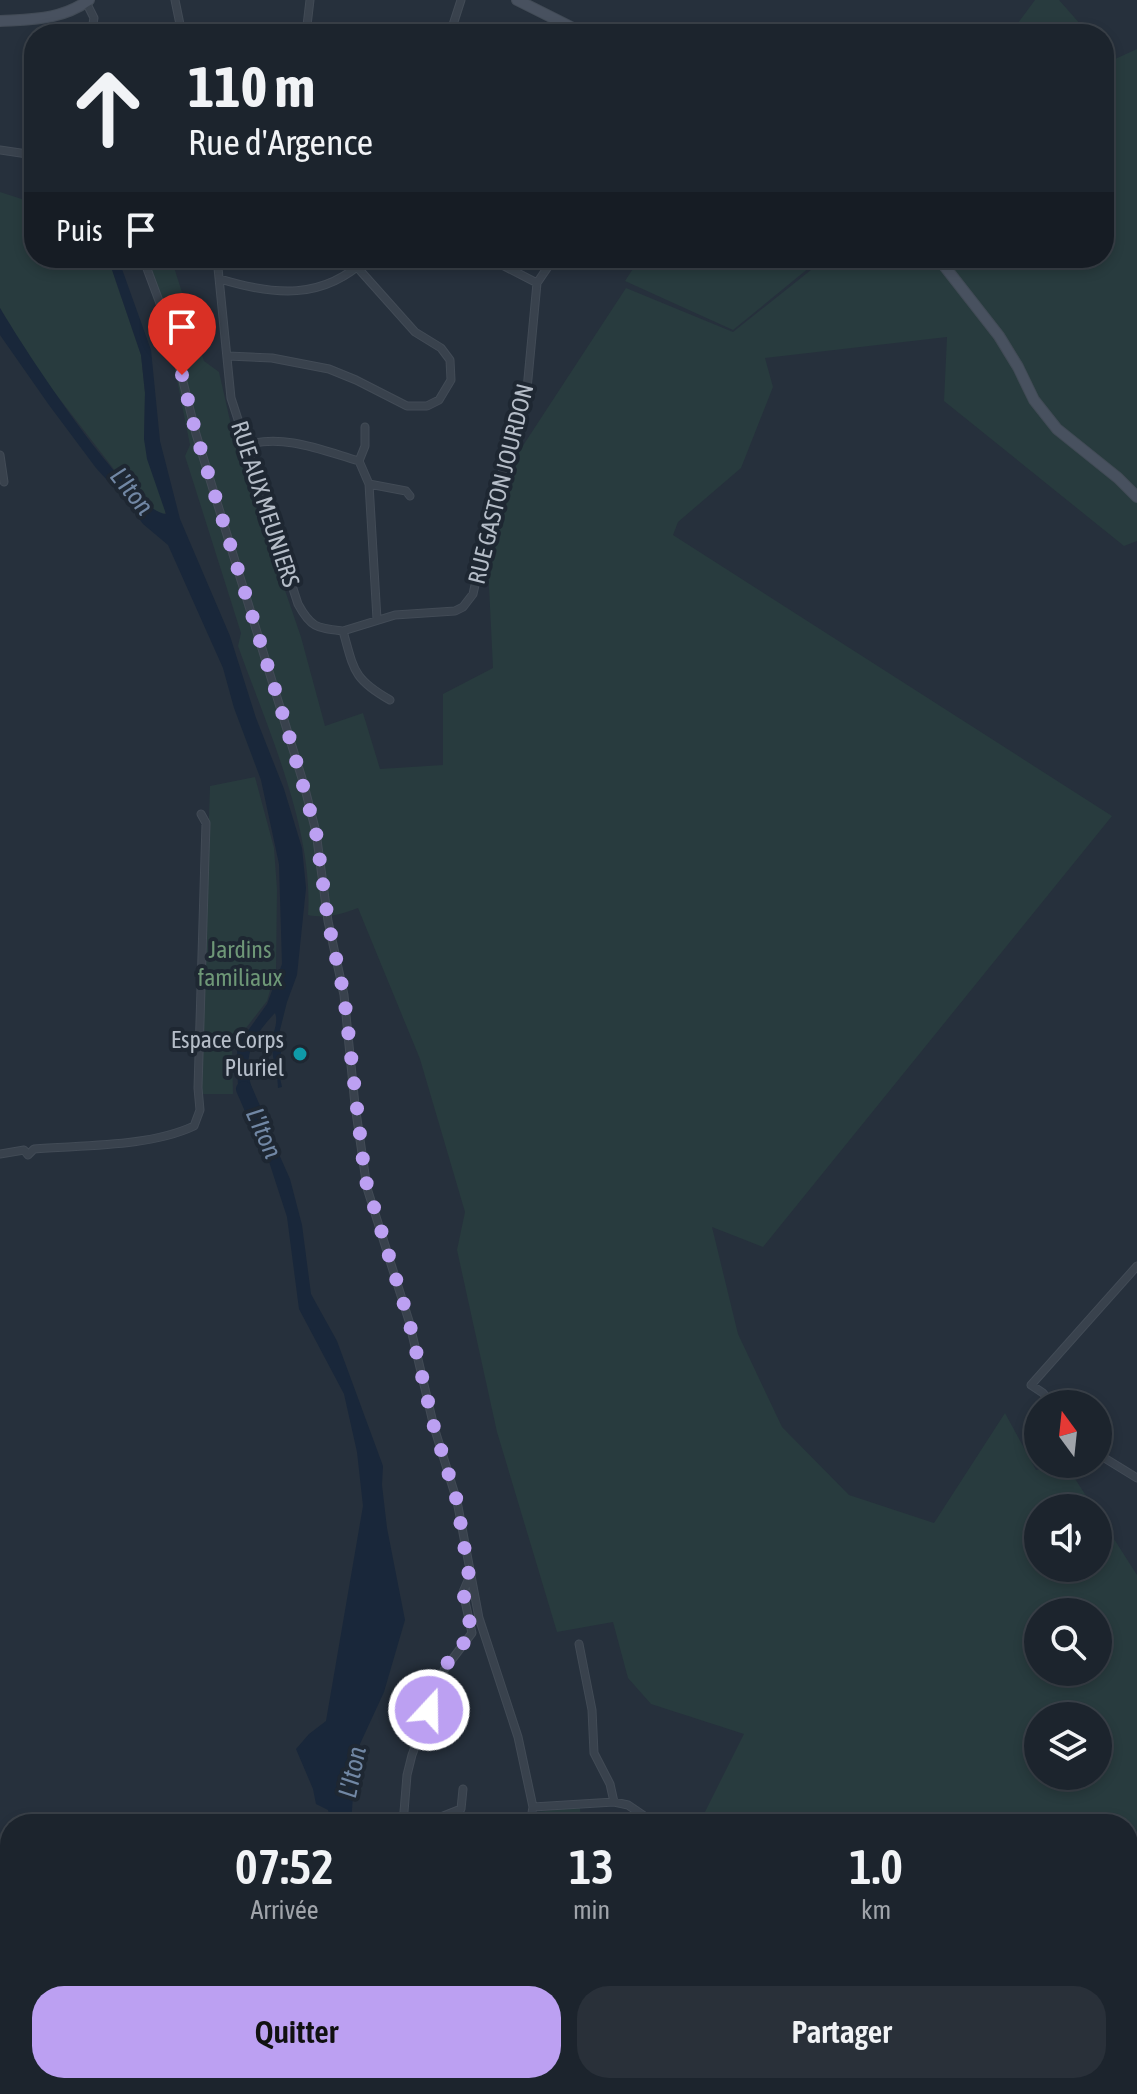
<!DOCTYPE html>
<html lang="fr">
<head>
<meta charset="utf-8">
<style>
	:root { --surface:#1c242d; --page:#293039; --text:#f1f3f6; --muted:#a0a4aa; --line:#3a4149; --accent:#bca0f2 }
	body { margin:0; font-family:"Asap Condensed",sans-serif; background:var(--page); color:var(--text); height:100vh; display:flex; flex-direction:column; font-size:30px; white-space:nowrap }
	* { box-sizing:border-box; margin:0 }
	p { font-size:26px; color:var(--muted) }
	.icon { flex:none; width:44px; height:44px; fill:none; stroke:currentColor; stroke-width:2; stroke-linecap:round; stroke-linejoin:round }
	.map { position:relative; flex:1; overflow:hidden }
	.panel { position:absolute; left:0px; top:1814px; width:1138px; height:280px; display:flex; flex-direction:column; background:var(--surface); border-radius:32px 32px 0 0; box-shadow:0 4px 12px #0003,0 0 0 2px var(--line) }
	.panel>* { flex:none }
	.hud { position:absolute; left:24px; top:24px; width:1090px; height:244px; border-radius:32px; box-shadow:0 4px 12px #0003,0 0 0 2px var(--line); background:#1c242d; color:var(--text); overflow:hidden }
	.needle { width:52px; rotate:345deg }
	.tools { position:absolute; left:1024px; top:1390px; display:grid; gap:16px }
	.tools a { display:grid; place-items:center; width:88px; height:88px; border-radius:50%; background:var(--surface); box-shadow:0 4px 12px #0003,0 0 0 2px var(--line); font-size:40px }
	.pin { position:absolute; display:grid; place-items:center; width:68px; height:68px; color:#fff; margin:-82px -34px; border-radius:50% 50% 50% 0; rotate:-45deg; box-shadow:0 0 8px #0007 }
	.pin .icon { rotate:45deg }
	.me { position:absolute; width:88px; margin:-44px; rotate:21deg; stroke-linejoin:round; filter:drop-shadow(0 0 6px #0008) }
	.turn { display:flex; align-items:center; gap:28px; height:168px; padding:0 32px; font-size:36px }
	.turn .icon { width:104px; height:104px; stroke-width:2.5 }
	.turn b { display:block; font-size:56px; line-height:68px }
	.then { display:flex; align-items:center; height:76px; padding:0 32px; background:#0003; gap:16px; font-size:30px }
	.eta { display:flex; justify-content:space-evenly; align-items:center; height:136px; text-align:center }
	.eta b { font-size:48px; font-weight:600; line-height:56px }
	.cta { display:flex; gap:16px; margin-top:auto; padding:16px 32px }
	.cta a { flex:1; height:92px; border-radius:32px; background:var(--accent); color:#111; font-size:32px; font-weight:600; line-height:92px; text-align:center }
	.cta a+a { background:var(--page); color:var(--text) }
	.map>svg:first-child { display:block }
	.green { fill:#283b3e; fill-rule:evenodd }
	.water { fill:#19273a }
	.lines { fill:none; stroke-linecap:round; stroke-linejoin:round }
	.river { stroke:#19273a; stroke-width:16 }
	.street-casing { stroke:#424b56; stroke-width:9 }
	.secondary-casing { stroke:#424b56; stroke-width:12 }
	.street { stroke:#39424d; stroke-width:7 }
	.secondary { stroke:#48515f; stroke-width:10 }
	.route { stroke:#bca0f2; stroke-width:14; stroke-dasharray:0 25.2 }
	.culture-dot { fill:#0f9aa8; stroke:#1e2732; stroke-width:3 }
	.labels { text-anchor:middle; stroke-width:8; stroke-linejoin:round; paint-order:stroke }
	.street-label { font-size:24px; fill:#b5bdc8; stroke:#1e2732 }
	.park-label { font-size:24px; fill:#6e9777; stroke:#1e2732 }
	.poi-label { font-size:24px; fill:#b5bdc8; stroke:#1e2732; text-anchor:end }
	.water-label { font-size:26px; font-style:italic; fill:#7187a4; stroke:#1e2732 }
</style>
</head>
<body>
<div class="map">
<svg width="1137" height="2094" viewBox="0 0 1137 2094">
	<rect width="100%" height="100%" fill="#26303c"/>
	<!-- green -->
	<path class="green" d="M1035 0H1059L1089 34H1010Z
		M1137 49V541L1124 546 944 401 947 337 765 358 773 387 741 468 678 522 673 535 1112 816 763 1247 712 1227 738 1334 782 1427 849 1495 934 1523 1005 1413 1036 1470 1066 1465 1094 1508H1038V1568H1098V1514L1137 1575V2094H526L528 2084H1128V1824H699L744 1734 651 1704 628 1678 613 1622 557 1632 497 1432 457 1250 465 1212 420 1059 358 908C341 914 327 919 308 915 314 830 267 727 238 646L241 633 185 456 190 445 175 370 178 348 148 258H171L204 361 219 372 236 447 301 637 325 726 363 713 380 769 443 765V694L493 668 488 566 509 467 626 288 733 332 826 258H1104V50L1113 60ZM1038 1612H1098V1672H1038ZM1038 1716H1098V1776H1038Z
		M0 192 34 203V258H108L141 355 145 393 144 439 166 511 164 515 152 509 116 472 38 371 0 308Z
		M640 258H821L733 330 625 281Z
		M255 777 274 848 277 889 276 970 267 1001 232 1046 233 1094H200L210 786Z
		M580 1807 581 1824H509L519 1814Z"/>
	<!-- water -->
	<path class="water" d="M108 258H118L151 350 160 441 180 519 230 636 256 718 284 789 302 848 306 888 297 975 287 1002 280 1030 282 1077 280 1078 282 1087 278 1088C278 1074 272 1060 272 1044 272 1033 279 1023 275 1013 247 1042 241 1064 257 1102L245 1111 238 1089 237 1046 267 1004 282 964 279 864 261 780 234 708 223 668 168 545 143 524 128 503 96 468 49 405 0 335V308C21 344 129 511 166 514L147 459 144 439 145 393 141 355Z
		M262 1116 290 1179 302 1225 311 1294 337 1341 383 1466 382 1485 387 1528 405 1620 384 1692 360 1744 357 1777 354 1781 351 1824H332L328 1810 316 1804 313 1789 296 1749 309 1734 326 1721 363 1506 357 1452 344 1394 299 1309 287 1217 259 1131 253 1120Z"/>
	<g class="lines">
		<!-- river -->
		<path class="river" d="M244 1089 265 1137"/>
		<!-- street casing -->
		<g class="street-casing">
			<path id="street" d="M175 0 182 34
				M86 2 94 18 91 34
				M306 34 310 0
				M450 34 461 0
				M0 150 34 155
				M143 258 171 333 196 434 304 785 316 832 328 921 344 995 355 1105 367 1188 409 1321 434 1427 457 1501 479 1618 518 1737 533 1807 530 1824
				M217 258 231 398 298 604C311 628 317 628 343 631 354 670 353 679 390 700
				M483 258 504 266 506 258
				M504 266 537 283
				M220 279C273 295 323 301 367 258
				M228 356 272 358 329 369 356 380 407 406H427L439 400 451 380 450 360 441 348 415 332 357 267
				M365 427V446L359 461 369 484
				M245 445C285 434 321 450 359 461
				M0 455 4 482
				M377 619 369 484 406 491 410 496
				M343 631 395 615 455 611 463 607 473 594 498 483 521 423 526 400 537 283 554 258
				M0 1154 24 1150 28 1155 34 1149C84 1145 149 1147 194 1126L200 1110 198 1088 206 823 201 814
				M1052 1404 1043 1393 1031 1385 1137 1266
				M1098 1454 1137 1478
				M579 1644 592 1710 594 1753 610 1784 614 1802
				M533 1807 614 1802 628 1805 656 1824
				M403 1824 407 1775 412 1755 444 1670 472 1633 463 1592 469 1578
				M423 1824 461 1809 463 1789
				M1128 1904 1137 1902
				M0 2006 10 2004
				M75 2084 76 2094
				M464 2094 479 2084"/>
		</g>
		<!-- secondary casing -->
		<g class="secondary-casing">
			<path id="secondary" d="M517 0 585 34
				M0 21C33 19 61 20 89 0
				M938 258 999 336 1018 367 1034 400 1057 429 1118 478 1137 497"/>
		</g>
		<!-- street -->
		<use href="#street" class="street"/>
		<!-- secondary -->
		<use href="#secondary" class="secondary"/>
	</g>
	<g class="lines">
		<!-- route -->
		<path class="route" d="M182 375 196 434 286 725 316 832 328 921 344 995 365 1178 409 1321 434 1427 457 1501 469 1576 463 1592 472 1633 448 1662 429 1710"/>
	</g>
	<!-- markers -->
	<circle class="culture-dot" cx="300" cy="1054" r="8"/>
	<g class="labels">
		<!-- street labels -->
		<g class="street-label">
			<text transform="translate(501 484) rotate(-76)" y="8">RUE GASTON JOURDON</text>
			<text transform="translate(265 504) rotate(72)" y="8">RUE AUX MEUNIERS</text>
		</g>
		<!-- park labels -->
		<g class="park-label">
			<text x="240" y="958">Jardins<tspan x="240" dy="28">familiaux</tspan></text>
		</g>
		<!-- poi labels -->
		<g class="poi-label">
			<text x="284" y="1048">Espace Corps<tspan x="284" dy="28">Pluriel</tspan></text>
		</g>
		<!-- water labels -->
		<g class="water-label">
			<text transform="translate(132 491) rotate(51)" y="9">L'Iton</text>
			<text transform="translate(264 1133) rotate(66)" y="9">L'Iton</text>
			<text transform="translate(352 1772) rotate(-78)" y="9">L'Iton</text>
		</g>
	</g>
</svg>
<div class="tools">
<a><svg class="needle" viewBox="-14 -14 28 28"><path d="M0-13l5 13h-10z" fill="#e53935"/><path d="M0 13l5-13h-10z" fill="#a0a4aa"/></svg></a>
<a><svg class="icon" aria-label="sound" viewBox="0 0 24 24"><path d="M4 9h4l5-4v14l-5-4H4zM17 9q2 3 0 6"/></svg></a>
<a><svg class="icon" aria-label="search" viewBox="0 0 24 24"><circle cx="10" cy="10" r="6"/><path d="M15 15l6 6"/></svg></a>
<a><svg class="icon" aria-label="layers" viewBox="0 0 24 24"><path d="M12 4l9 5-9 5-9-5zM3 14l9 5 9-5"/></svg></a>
</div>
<div class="pin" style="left:182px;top:375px;background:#d93025"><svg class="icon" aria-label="arrive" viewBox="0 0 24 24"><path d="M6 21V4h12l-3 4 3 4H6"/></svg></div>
<svg class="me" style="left:429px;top:1710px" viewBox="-20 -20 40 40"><circle r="17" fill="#bca0f2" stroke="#fff" stroke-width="3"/><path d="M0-11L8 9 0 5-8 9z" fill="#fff"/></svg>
<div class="hud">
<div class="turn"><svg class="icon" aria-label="ahead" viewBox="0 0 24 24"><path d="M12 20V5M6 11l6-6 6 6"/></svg><div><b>110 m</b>Rue d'Argence</div></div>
<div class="then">Puis<svg class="icon" aria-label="arrive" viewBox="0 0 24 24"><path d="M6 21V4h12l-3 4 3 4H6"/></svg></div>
</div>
<section class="panel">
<div class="eta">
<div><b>07:52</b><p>Arrivée</p></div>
<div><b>13</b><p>min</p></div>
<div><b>1.0</b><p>km</p></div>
</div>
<div class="cta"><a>Quitter</a><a>Partager</a></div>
</section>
</div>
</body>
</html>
